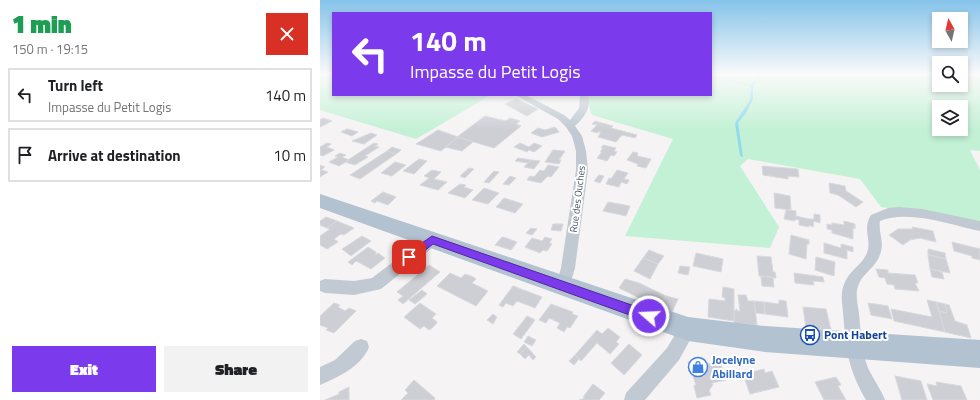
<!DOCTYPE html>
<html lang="en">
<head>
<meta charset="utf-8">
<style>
	:root { --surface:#fff; --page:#f2f2f2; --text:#202124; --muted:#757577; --line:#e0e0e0; --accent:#7c3aed }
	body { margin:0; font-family:"Titillium Web",sans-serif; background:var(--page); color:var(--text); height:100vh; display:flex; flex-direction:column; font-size:15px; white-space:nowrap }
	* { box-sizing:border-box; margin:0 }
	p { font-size:13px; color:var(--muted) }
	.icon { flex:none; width:22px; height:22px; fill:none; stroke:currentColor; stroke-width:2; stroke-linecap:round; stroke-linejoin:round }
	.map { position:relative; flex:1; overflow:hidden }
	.details { display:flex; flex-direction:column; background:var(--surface); width:320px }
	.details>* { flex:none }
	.guide { position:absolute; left:12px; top:12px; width:380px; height:84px; border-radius:0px; box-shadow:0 2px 6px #0003; background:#7c3aed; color:#fff; overflow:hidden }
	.needle { width:26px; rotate:352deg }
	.fabs { position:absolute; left:612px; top:12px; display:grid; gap:8px }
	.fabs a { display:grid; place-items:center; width:36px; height:36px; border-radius:0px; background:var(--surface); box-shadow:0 2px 6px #0003; font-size:20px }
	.pin { position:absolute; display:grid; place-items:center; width:34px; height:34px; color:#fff; margin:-17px; border-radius:8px; box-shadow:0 2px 6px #0006 }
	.me { position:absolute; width:44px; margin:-22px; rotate:289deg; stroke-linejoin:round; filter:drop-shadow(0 0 3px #0008) }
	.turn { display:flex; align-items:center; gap:14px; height:84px; padding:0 12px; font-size:18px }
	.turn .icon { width:52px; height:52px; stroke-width:2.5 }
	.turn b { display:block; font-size:28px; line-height:34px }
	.round { display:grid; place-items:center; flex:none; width:42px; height:42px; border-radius:0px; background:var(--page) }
	.headline { display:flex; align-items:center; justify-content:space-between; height:68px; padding:0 12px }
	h1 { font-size:24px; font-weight:800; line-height:30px; color:#1e9e55 }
	.action { display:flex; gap:8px; margin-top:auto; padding:8px 12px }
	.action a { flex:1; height:46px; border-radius:0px; background:var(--accent); color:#fff; font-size:16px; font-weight:800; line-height:46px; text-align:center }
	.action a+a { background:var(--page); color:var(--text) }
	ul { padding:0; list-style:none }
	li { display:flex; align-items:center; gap:12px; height:54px; margin:0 8px 6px; padding:0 4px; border:2px solid var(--line); border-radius:0px }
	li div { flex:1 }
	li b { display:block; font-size:15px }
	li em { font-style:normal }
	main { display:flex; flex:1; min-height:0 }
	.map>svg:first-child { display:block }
	.green { fill:#c3f1d5; fill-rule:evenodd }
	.water { fill:#90daee }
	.building { fill:#cdcfd5; stroke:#d7d9de }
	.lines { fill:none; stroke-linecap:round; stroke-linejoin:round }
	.street { fill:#c1cad2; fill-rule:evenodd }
	.primary { fill:#b3c2d1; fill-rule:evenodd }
	.route { fill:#7c3aed; stroke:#51269a }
	.labels { text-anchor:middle; stroke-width:4; stroke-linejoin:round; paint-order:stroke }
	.street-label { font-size:10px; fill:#4a5661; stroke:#fff }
	.near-transit-label { font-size:12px; font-weight:bold; fill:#164399; stroke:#fff; text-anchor:start }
	.near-shop-label { font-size:12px; font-weight:bold; fill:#366cbe; stroke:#fff; text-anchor:start }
</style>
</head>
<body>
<main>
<section class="details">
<div class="headline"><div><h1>1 min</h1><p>150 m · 19:15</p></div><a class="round" style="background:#d93025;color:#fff"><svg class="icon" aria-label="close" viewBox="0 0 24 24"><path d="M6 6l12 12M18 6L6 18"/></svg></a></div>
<ul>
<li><svg class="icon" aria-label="left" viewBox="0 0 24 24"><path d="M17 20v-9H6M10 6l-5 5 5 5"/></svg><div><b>Turn left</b><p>Impasse du Petit Logis</p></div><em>140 m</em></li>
<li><svg class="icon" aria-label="arrive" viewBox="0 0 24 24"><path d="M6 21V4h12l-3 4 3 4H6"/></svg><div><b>Arrive at destination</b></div><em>10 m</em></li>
</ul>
<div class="action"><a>Exit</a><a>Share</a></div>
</section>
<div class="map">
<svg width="660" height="400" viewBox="0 0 660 400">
	<rect width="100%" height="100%" fill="#f5f3f3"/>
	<!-- green -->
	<path class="green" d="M0 74H13V95H171L96 139 0 110Z
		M391 74H619V85H641V74H660V151L650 150 660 170V221L561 207 540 179 428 159 420 166 459 227 450 248 305 236 353 139 272 115 265 95H391ZM619 107H641V129H619Z"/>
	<!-- water -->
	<path class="water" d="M440 74H443L433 85V99L426 113 418 123 423 157 420 156 415 123 430 100 431 86 391 76V75L431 85Z"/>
	<!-- building -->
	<path class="building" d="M196 99 218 109 207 116 185 104Z
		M165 116 186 121 190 118 200 121 196 124 201 126 174 148 137 137Z
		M3 118 12 121 0 127V120Z
		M275 121 293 126 291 128 317 135 315 138 302 135 296 142 278 137 280 134V131L277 133 271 131 277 125 272 124Z
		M235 127 239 132 222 137 211 133 218 128 225 130Z
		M27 129 38 132 32 136 21 132Z
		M118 130 138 137 121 151 96 144Z
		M51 133 57 135 44 144 32 141Z
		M138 137 153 142 142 151 125 147Z
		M7 143 11 144 7 147 14 150 3 156 0 155V147Z
		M54 143 58 144 55 146 59 147 45 156 48 157 35 165 25 162Z
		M200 143 209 147 214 143 222 146 214 152 209 150 207 152 194 147Z
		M283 145 296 148 294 151 297 152 294 156 291 155 287 161 277 158 282 152H280L283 148H281Z
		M72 147 81 150 76 154 67 151Z
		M233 150 245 151 239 160H241L239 164 225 162Z
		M67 151 76 154 40 179 30 175Z
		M313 152 318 153 317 156 331 159 326 168 317 166 318 164 307 160Z
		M20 153 26 155 22 157 29 160 19 166 9 162 18 157 15 156Z
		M198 158 211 160 208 163 195 161Z
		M99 159 107 161 94 174 83 171Z
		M211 160 220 161 214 169 204 167Z
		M75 162 86 165 72 176 61 173Z
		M0 165 5 167 1 170 8 172 0 177Z
		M228 165 239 167 231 177 228 176 221 183 207 180 210 176 214 177 220 170 224 171Z
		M442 166 478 169 479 177 468 176V179L443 175Z
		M149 168 154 169 145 178 140 176Z
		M112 170 121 172 114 179 127 182 118 190 100 185 109 178 104 176Z
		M297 170 308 173 304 179 309 180 307 184 301 182 299 187 286 184 289 178 291 179Z
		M174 171 179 172 169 183 164 182Z
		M279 175 284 176 280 183 274 181Z
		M190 176 196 178 189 185 183 184Z
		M509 183 525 186 526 191 543 202 536 207 518 195 510 193Z
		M140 184 146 185 144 187 153 190 145 198 128 193Z
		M164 188 179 193 168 204 152 200Z
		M63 192 76 197 68 205 57 201 55 203 51 201Z
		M454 193 470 196 471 210 455 208Z
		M184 198 203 204 195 213 176 207Z
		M288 202 310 206 306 216 283 211Z
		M466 210 476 211V216L489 219H494V214L500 215V223L494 221 493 227 489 225V227L479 225V220L475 219V221L464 219Z
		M6 217 17 221 7 228 0 225V221Z
		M17 221 34 228 24 235 21 234 14 239 18 242 7 249 0 245V236L10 229 7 228Z
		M524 221 535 224V229L533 228V239L512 233V230L507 229V224L512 225V223L524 225Z
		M233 224H243L241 231 231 230Z
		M592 227 613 231 616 242 600 238 590 240 583 245 569 235 578 229H593Z
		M211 228 217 229 212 235 206 233Z
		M471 235 489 240V244H487L486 259 469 254Z
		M42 236 51 241 31 256 22 249Z
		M182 237 186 238 197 242 191 250 175 245Z
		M225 237 232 239 229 243 232 244 227 251 223 250 220 253 205 247 212 238 222 241Z
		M632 242 660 249V260L652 258V256L634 251Z
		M504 243 521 248V244L533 247V252L527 250V259L504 253Z
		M48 247 56 252V255L58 253 65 258 51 269 36 261 32 265 28 262Z
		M608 249 625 253 626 259 608 255Z
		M329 250 344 256 338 264 323 258Z
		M376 253 403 259 401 272 373 266Z
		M608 255 626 259 630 273 610 269Z
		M437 256 451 257 453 272H455L456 278 439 276Z
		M496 257 515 262 514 276 495 270Z
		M323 258 338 264 330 279 314 271Z
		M109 265 120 272 83 304 78 300 83 296 77 292Z
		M360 266 370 267 368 275 358 273Z
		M556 269 568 270V273L595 275 598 283H595L599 291 575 289 574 285 567 284 565 278 559 277Z
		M610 269 622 272 624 279 612 277Z
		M130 273 141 278 145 274 151 276 156 279 152 283 168 291 156 306 117 286Z
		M474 273 503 277 504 282 493 281 494 285 475 283Z
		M441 276 453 277 454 287 442 286Z
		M305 279 319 283 346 296 338 307 299 288Z
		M193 286 222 297 215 308 197 301 193 306 186 303 183 307 179 305Z
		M403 287 414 289V321L388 317 389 299 405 301V298L402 297Z
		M102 290 107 294 95 304 89 300Z
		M418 295H426L428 301H434L437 325 414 323V311L417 309V311H420Z
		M346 296 358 299 352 312 338 307Z
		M459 300 466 301 468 317 445 314 444 302 459 304Z
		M607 300 616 302 625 332 574 321 571 309 612 317Z
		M434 301 444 302 445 314 436 313Z
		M616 302 625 304 627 313 619 311Z
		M14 303 20 305 18 307 25 311 29 308 36 311 14 333 6 330 8 328 0 325V316Z
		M100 303 116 314 112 318 117 322 116 324 111 329 109 330 104 326 100 329 84 317Z
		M548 303 568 306 572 319 551 315Z
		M231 304 253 312 252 314 258 316 250 328 247 327 244 332 237 328 240 323 229 318 226 323 219 320Z
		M625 304 629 305 635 321 647 325 651 338 625 332 619 311 627 313Z
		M483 307 506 309 511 330 486 328Z
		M173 314 177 317 173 324 167 320Z
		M207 316 215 320 201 339 193 334Z
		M288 328 300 337 296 342 299 344 290 354 277 343 261 361 255 355 277 330 282 334Z
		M208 336 216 340 212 346 204 342Z
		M204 344 207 347 200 354 197 352Z
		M309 344 322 355 304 375 291 363Z
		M207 347 216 357 213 360 209 355 205 359 200 354Z
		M255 355 259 359 254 365 249 361Z
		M385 359 386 364 400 362 406 380 392 383 393 385 389 390 391 395 377 398 374 386 376 385 368 362Z
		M444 369 445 373 452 371 459 387 430 394 423 374Z
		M575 376 601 381 607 400H582Z
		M516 377 521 385 518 386 526 400H504L495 382Z
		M94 380 115 398 114 400H81L88 393 85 390Z
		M616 382 641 386 647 400H613L607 384 617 386Z
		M273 384 285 393 279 400H259L265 398 263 397Z
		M29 387V400H5L19 394V392Z"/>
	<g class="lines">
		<!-- street -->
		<path class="street" d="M195 95H206L244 115 250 120 259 108 260 95H268C271 108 265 117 255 126L262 136 266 151 268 170 255 268 248 291 243 293 238 291 236 286 241 268 256 170V151L252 136 246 127 238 119Z
			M579 207 602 209 660 221V231C631 225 588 209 560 221 558 231 564 241 561 251 558 267 542 273 538 286 535 295 538 305 539 314 541 332 541 350 548 368 553 379 561 389 565 400H546C527 367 526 348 523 312 522 302 520 292 525 282 530 270 542 265 547 253 552 240 542 229 551 215L568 208Z
			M112 235 117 236 119 240 117 244 61 289 34 295 5 293 0 291V281L5 279 34 281 52 278 107 236Z
			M368 321 374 323 376 329 359 360 325 400H304L306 393 347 348 362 323Z
			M41 339 47 341 49 347C41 367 18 377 0 385V367L15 360 35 341Z"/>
		<!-- primary -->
		<path class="primary" d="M0 194 368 317 445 326 660 340V368L445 352 368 341 0 208Z"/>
	</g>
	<!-- sky -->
	<linearGradient id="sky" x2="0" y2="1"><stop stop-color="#85c3ea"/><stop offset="0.57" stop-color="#fafafa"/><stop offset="1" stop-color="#fafafa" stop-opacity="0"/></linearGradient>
	<rect width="660" height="130" fill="url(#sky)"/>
	<!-- route -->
	<path class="route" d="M112 236 329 311 333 312 335 316 333 320 329 322 113 244 93 260 89 262 86 260 84 257 86 254Z"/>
	<!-- icons -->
	<defs>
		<g id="bus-ring" transform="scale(1)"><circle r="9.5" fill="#fff" stroke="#1a4fb4" stroke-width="1.5"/><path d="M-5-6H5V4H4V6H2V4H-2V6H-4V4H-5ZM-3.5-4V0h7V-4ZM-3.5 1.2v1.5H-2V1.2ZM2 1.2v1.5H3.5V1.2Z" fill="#1a4fb4"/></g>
		<g id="shop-ring" transform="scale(1)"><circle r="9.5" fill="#fff" stroke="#3f7fe0" stroke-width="1.5"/><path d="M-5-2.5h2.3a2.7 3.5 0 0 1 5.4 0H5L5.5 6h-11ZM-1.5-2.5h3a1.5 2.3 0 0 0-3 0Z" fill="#3f7fe0"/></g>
	</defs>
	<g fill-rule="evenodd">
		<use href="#bus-ring" x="490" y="335"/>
		<use href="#shop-ring" x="378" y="367"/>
	</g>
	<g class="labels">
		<!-- street labels -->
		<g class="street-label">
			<text transform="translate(257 199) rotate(-83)" y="4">Rue des Ouches</text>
		</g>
		<!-- near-transit labels -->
		<g class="near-transit-label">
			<text x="504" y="339">Pont Habert</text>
		</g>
		<!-- near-shop labels -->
		<g class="near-shop-label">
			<text x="392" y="364">Jocelyne<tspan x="392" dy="14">Abillard</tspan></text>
		</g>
	</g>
</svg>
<div class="fabs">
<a><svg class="needle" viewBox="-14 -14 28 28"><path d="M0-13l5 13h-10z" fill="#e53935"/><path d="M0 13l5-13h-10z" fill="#757577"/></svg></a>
<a><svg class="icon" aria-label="search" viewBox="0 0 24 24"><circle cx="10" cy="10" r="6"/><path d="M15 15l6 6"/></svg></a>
<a><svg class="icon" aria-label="layers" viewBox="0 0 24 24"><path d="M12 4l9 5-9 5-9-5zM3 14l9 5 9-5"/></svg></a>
</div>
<div class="pin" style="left:89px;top:257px;background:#d93025"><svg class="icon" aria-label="arrive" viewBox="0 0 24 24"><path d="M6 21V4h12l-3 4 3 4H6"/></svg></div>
<svg class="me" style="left:329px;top:316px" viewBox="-20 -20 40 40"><circle r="17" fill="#7c3aed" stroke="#fff" stroke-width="3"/><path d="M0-11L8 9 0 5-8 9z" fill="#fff"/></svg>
<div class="guide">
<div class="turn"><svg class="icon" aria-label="left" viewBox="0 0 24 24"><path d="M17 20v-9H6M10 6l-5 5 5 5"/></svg><div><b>140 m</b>Impasse du Petit Logis</div></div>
</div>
</div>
</main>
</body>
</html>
